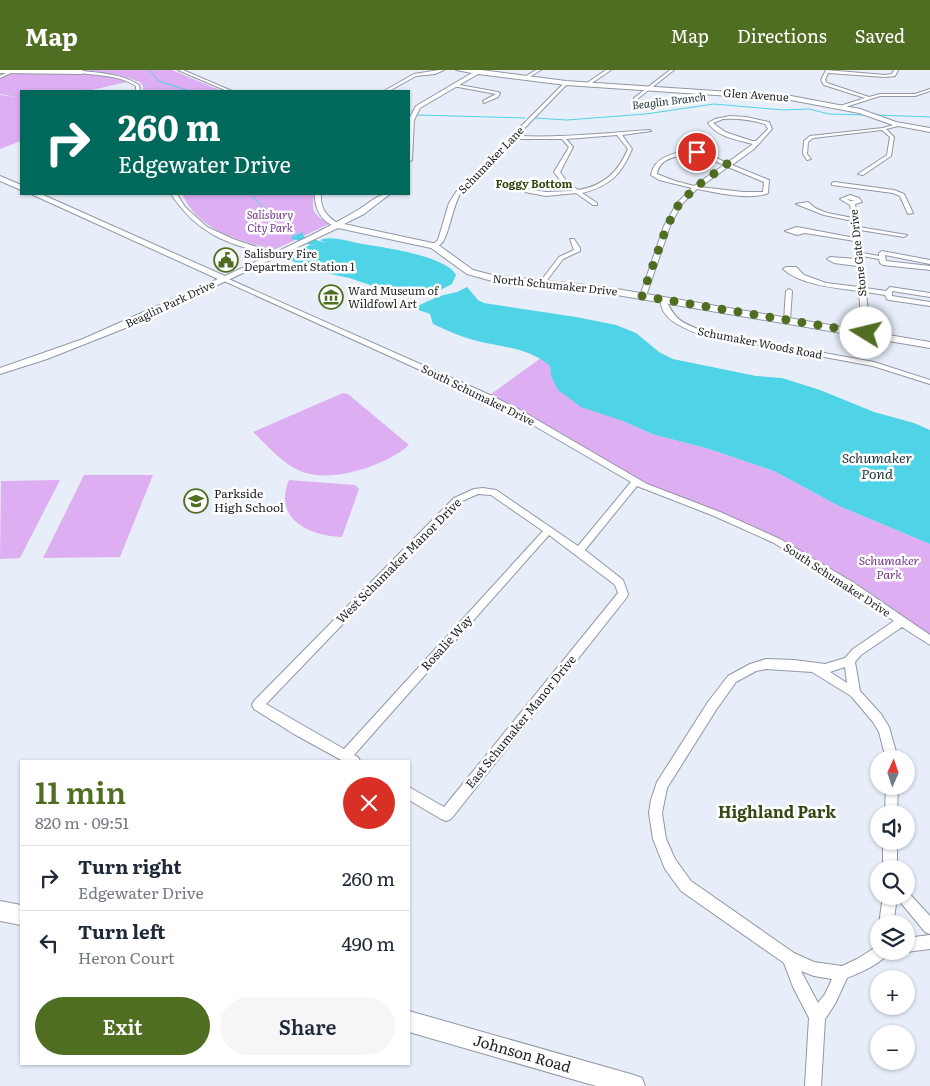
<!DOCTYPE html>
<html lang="en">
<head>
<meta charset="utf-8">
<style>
	:root { --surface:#fff; --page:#f6f6f7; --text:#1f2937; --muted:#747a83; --line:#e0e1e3; --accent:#506e22 }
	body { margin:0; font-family:Literata,serif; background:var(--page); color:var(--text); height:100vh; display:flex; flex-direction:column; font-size:19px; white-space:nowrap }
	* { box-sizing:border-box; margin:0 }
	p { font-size:16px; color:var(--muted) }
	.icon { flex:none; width:28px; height:28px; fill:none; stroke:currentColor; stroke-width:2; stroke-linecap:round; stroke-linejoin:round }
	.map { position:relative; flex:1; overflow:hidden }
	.sheet { position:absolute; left:20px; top:690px; width:390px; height:305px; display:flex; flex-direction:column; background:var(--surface); border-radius:0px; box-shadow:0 1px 4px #0004 }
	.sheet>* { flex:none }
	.guide { position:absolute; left:20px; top:20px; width:390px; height:105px; border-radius:0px; box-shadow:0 1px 4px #0004; background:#00695c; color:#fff; overflow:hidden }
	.needle { width:32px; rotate:3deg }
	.controls { position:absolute; left:870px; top:680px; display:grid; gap:10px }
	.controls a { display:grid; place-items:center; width:45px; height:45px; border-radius:50%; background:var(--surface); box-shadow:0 1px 4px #0004; font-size:25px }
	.pin { position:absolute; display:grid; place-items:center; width:42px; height:42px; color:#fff; margin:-21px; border:2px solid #fff; border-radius:50%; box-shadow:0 1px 5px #0007 }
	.me { position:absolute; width:55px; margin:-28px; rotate:279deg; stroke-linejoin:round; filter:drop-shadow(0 0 4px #0008) }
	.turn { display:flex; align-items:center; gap:18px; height:105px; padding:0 15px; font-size:22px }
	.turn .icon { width:65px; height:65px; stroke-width:2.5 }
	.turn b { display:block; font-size:35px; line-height:42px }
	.round { display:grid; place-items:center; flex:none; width:52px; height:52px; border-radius:26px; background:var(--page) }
	.summary { display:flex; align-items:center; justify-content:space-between; height:85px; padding:0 15px }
	h1 { font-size:30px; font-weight:600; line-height:38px; color:var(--accent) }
	.cta { display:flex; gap:10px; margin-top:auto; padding:10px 15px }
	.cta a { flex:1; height:58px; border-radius:30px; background:var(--accent); color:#fff; font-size:20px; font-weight:600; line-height:58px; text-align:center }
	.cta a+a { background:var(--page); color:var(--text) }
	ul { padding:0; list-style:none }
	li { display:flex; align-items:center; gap:15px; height:65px; padding:0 15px; border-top:1px solid var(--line) }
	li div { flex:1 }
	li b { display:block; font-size:19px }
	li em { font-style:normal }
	header { display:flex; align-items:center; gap:30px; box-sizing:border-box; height:70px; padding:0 25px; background:var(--accent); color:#fff }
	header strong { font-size:24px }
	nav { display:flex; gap:28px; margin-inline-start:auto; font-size:18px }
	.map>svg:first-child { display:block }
	.green { fill:#deaef2 }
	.water { fill:#4fd3e6 }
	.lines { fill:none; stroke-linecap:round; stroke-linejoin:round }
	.stream { stroke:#4fd3e6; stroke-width:1 }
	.street-casing { stroke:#9197a3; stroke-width:2 }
	.secondary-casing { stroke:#9197a3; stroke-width:2 }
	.street { fill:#fff; fill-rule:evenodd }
	.secondary { fill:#fff; fill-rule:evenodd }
	.route { stroke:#506e22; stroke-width:9; stroke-dasharray:0 16.2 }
	.labels { text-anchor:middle; stroke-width:5; stroke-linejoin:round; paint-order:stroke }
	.far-street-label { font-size:11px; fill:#1e2024; stroke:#fff }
	.far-water-label { font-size:11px; font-style:italic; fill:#1f3539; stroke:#fff }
	.far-neighbourhood-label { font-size:11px; font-weight:bold; fill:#344814; stroke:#fff }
	.far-park-label { font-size:11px; font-style:italic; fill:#73358a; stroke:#fff }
	.far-poi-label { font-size:11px; fill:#1e2024; stroke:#fff; text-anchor:start }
	.poi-label { font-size:12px; fill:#1e2024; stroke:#fff; text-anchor:start }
	.street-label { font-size:12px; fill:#1e2024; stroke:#fff }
	.park-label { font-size:12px; font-style:italic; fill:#73358a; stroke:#fff }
	.water-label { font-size:14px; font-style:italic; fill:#1f3539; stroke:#fff }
	.near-street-label { font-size:15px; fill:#1e2024; stroke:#fff }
	.near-neighbourhood-label { font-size:16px; font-weight:bold; fill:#344814; stroke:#fff }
</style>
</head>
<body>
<header>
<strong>Map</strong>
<nav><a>Map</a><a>Directions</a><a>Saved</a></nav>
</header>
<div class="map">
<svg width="930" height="1016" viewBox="0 0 930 1016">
	<rect width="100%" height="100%" fill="#e7eefa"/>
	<!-- green -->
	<path class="green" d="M0 0H172L222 21H143V16L140 12 119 5 84 1Z
		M13 2C48 4 94 0 127 12L87 21H21V71L0 79V25L16 27 0 24V8Z
		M182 124H314C311 142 314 144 329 154L274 180C238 170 199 161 182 124Z
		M541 288 550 296 551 306 623 351 652 364 709 379 774 401 839 436 930 474V571L777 471 662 423 487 327Z
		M343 323 348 324 409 375C385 396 331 414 300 401 282 393 267 375 253 362Z
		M84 405H153L120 487 43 488Z
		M60 410 20 488 0 489 1 411Z
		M289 410 355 415 359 419 342 467C308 466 273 448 289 410Z"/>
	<!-- water -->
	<path class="water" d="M303 162V166L326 173 320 170C331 165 351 172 362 174 382 177 447 186 456 205L452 214 438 221 440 226 457 222 467 217 478 230 484 233 576 247 616 255 636 263 659 282 673 289 756 306 782 308 820 320 874 342 914 353 930 360V474L839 436 774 401 709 379 652 364 623 351 581 337 558 320 551 306 550 296C531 279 505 277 481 272 464 268 448 261 433 254L430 244 413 238 435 228 432 224 415 226 398 224 349 208 308 199 285 187 310 175 317 177 290 168Z"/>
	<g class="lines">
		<!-- stream -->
		<path class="stream" d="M149 0 159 11 189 21
			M418 45 525 48
			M876 45 930 47
			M534 48 567 50 646 44 714 34 783 40 809 39 829 44 866 45
			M251 124 262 137 264 145 280 158 295 166"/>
		<!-- street casing -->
		<g class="street-casing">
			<path id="street" d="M12 0 15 1 0 8V6Z
				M178 0H183L232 21H227Z
				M439 0H444L435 4 416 6 389 21H384L414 4Z
				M536 0H541L526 9 523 8Z
				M606 0H611L589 15H587V13Z
				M670 0H674L636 30H634V28Z
				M826 0 885 5 892 4 894 0H898L895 6 885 7 828 3 825 10 827 13 869 27 880 24H915L930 19V21L915 26H880L842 38 840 36 865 28 824 15 821 10Z
				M82 1C102 3 122 4 139 15L140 21H136V16C119 5 100 6 81 3Z
				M565 12 568 13 517 66C561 68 605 63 649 60L651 61 622 65 632 79C621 105 610 116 582 123L597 133V135H593L576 123 546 126 525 122V120L527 119 546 122 573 121 563 114 554 102 569 77 562 69H514L460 124C453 136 448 167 442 173 439 176 436 177 432 177V175L438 170 449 133 456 122ZM617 65 628 79C618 102 604 116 578 120L567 112 560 102 573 77 566 69Z
				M454 14 498 22 500 23 498 27 484 33 483 31 496 24 453 16Z
				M730 46 746 47 769 52 772 59 754 79 732 95 769 110 768 123C752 131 714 122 697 119L681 135 670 156 646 226 641 227 640 226 664 156 677 133 692 118 659 110 651 105C652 101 653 97 656 94 663 85 686 79 697 81 707 82 718 89 727 93L753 74C738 70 717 67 708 53L715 49ZM723 49C738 48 751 50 765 54L768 59 756 71H752L725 62 713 53ZM689 83H696L724 95 694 116 675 111 657 104C659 88 676 87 689 83ZM728 97 764 112 763 122H743L700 117Z
				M896 54 898 56 886 59 894 67 891 86 863 105 858 104 887 85 890 67 882 60 813 68 808 72 807 84 811 89 807 90 803 84 804 71 810 66 883 58Z
				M834 112 894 120 904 124 913 143 908 144 900 126 893 123 832 115V113Z
				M171 124H177L185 137 207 157 233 169 278 184 275 186C229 174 199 166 171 124Z
				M315 124H321C320 139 326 146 339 154V156C323 156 314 138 315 124Z
				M850 125 859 128 862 132 855 134 859 157 907 165 904 167 860 160 862 183 879 186V183L882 181 930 190V194L885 185 886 191 930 196V200L883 195 880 193 879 189 862 186 865 218 886 221 890 217 930 223V227L892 221V226L930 232V236L889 230 887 229 885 225 866 222 870 263 866 265 862 263 859 221C835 218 801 215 783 199L786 197H796L804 205 826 213 859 217 857 196 834 193 827 189 830 187 856 189 855 171 805 163 797 165 785 161 797 157 855 168 853 151 824 145 796 134 808 132 815 138 827 143 853 148 850 135 840 129ZM847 129 855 131H850Z
				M570 169H574L580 178V181L563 189 545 213H541L540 212 559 187 574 180Z
				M224 207 490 325 520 340 647 414 720 442 780 469 854 513 930 565V575L902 557 861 585 855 592 860 621 881 644 889 657 898 689H886L879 662 873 652 851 626 812 602 766 599 756 601 736 612 716 640 667 718 662 743 666 769 675 789 691 811 794 883 814 892 842 896 857 889 879 875V881H889C884 893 859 903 847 908L835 934 825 949 821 1016H805L809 948 793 917 784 893 681 821 665 799 653 769 649 743 651 730 657 712 708 632 728 606 750 594 766 589 794 590 825 594 845 588 853 579 894 551 846 519 774 473 714 446 637 416 585 480 623 510 628 524 627 527 451 749 446 751 441 749 409 730V717L444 737 618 523 615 515 610 511 549 465 354 685 358 687 360 691H343L294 664 254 639 252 635 254 631 454 428 474 419 483 418 496 420 578 476 631 412 514 344 484 329 222 210 221 209ZM478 424 491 425 543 461 344 679 266 634 460 432ZM845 597 847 613 830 602ZM801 901 814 906 832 909 825 924 818 933Z
				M789 219 792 221 790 250 787 252 784 250 786 221Z
				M661 228H665C675 250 680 252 703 261L874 292 930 310V314L873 296 699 264C683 258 658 248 661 228Z
				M886 716H898L897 744H885Z
				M883 771H897V799H883Z
				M906 820 930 846V864L925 862 897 828 893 854H879L883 826H906Z
				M930 865V879L906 882 904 881H906V868Z"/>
		</g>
		<!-- secondary casing -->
		<g class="secondary-casing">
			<path id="secondary" d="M0 0H82L85 2 82 4 0 3Z
				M456 0H481L566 11 791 26 860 39 896 52 930 58V62L893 55 859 43 791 30 566 15 478 4 420 38 414 50 412 90 409 92V49L416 36 472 3Z
				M0 106 21 115V120L0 111Z
				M31 124H41L225 206C269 185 314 166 356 141 368 135 376 124 390 124L364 144 344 154 437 174 473 200 492 205 605 217 930 272V278L605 223 492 211 467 204 431 178 338 158 133 255 47 289 0 304V298L83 269 218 209Z
				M0 831 21 835V855L0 851Z
				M409 941 634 1005 642 1008 645 1016H596L409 962Z"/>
		</g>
		<!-- street -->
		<use href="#street" class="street"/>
		<!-- secondary -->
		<use href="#secondary" class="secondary"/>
	</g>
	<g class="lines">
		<!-- route -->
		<path class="route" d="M697 82 727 94 696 117 679 134 667 156 642 226 866 263"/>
	</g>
	<!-- icons -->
	<defs>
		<g id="civic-ring" transform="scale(1.25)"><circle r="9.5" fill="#fff" stroke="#506e22" stroke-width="1.5"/><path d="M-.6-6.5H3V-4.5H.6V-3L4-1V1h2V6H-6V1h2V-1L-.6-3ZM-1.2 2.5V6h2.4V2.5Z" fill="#506e22"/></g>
		<g id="museum-ring" transform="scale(1.25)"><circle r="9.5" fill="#fff" stroke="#506e22" stroke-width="1.5"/><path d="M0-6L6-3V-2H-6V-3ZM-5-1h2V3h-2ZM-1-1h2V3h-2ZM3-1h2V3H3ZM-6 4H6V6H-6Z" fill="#506e22"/></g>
		<g id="school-ring" transform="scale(1.25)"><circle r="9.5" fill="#fff" stroke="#506e22" stroke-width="1.5"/><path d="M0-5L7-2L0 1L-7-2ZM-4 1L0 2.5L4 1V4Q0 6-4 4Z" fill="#506e22"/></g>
	</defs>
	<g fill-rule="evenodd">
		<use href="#civic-ring" x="226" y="190"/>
		<use href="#museum-ring" x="331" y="227"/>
		<use href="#school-ring" x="196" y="431"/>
	</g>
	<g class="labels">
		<!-- far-street labels -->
		<g class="far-street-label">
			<text transform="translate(756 25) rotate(4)" y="4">Glen Avenue</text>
			<text transform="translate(491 90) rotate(-46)" y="4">Schumaker Lane</text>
			<text transform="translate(858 183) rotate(-96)" y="4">Stone Gate Drive</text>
			<text transform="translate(555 215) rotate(6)" y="4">North Schumaker Drive</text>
			<text transform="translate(170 234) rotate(-25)" y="4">Beaglin Park Drive</text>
			<text transform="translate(760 273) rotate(11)" y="4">Schumaker Woods Road</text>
			<text transform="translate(478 325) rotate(26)" y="4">South Schumaker Drive</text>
			<text transform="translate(837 510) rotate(33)" y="4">South Schumaker Drive</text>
		</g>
		<!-- far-water labels -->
		<g class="far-water-label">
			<text transform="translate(669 31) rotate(-7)" y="4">Beaglin Branch</text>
		</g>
		<!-- far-neighbourhood labels -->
		<g class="far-neighbourhood-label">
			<text x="534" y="118">Foggy Bottom</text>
		</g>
		<!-- far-park labels -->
		<g class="far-park-label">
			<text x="270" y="149">Salisbury<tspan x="270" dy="13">City Park</tspan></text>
		</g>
		<!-- far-poi labels -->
		<g class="far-poi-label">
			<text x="244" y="188">Salisbury Fire<tspan x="244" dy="13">Department Station 1</tspan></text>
			<text x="348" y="225">Ward Museum of<tspan x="348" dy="13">Wildfowl Art</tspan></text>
		</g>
		<!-- poi labels -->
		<g class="poi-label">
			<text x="214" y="428">Parkside<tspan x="214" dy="14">High School</tspan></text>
		</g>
		<!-- street labels -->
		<g class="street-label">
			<text transform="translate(399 491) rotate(-45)" y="4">West Schumaker Manor Drive</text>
			<text transform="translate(447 573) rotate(-48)" y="4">Rosalie Way</text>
			<text transform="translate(521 652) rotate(-51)" y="4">East Schumaker Manor Drive</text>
		</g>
		<!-- park labels -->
		<g class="park-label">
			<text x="889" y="495">Schumaker<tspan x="889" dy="14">Park</tspan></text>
		</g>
		<!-- water labels -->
		<g class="water-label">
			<text x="877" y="393">Schumaker<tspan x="877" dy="16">Pond</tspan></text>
		</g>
		<!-- near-street labels -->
		<g class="near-street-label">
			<text transform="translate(522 984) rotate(16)" y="5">Johnson Road</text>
		</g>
		<!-- near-neighbourhood labels -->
		<g class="near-neighbourhood-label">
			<text x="777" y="748">Highland Park</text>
		</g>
	</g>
</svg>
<div class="controls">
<a><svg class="needle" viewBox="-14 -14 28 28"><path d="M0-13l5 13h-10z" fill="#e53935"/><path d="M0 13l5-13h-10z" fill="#747a83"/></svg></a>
<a><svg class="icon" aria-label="sound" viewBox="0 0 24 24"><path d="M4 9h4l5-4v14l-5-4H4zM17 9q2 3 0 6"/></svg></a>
<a><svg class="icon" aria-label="search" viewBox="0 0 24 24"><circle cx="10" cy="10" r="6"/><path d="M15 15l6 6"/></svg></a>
<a><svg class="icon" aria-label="layers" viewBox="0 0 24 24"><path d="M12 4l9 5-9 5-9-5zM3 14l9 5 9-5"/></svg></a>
<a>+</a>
<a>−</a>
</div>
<div class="pin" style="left:697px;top:82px;background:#d93025"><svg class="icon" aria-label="arrive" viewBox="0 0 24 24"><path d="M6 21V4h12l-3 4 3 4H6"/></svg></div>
<svg class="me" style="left:866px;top:263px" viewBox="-20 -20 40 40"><circle r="19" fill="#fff"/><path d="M0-13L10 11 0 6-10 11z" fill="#506e22"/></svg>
<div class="guide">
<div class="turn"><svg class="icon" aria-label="right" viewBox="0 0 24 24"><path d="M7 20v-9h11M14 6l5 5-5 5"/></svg><div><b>260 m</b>Edgewater Drive</div></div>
</div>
<section class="sheet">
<div class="summary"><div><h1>11 min</h1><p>820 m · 09:51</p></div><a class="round" style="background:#d93025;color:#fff"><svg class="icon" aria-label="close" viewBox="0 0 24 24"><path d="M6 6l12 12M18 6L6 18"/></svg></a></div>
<ul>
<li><svg class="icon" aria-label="right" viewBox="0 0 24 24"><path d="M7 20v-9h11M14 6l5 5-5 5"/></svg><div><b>Turn right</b><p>Edgewater Drive</p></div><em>260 m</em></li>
<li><svg class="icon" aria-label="left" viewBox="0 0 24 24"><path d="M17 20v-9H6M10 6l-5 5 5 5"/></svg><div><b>Turn left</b><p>Heron Court</p></div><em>490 m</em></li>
</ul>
<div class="cta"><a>Exit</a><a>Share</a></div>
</section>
</div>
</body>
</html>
